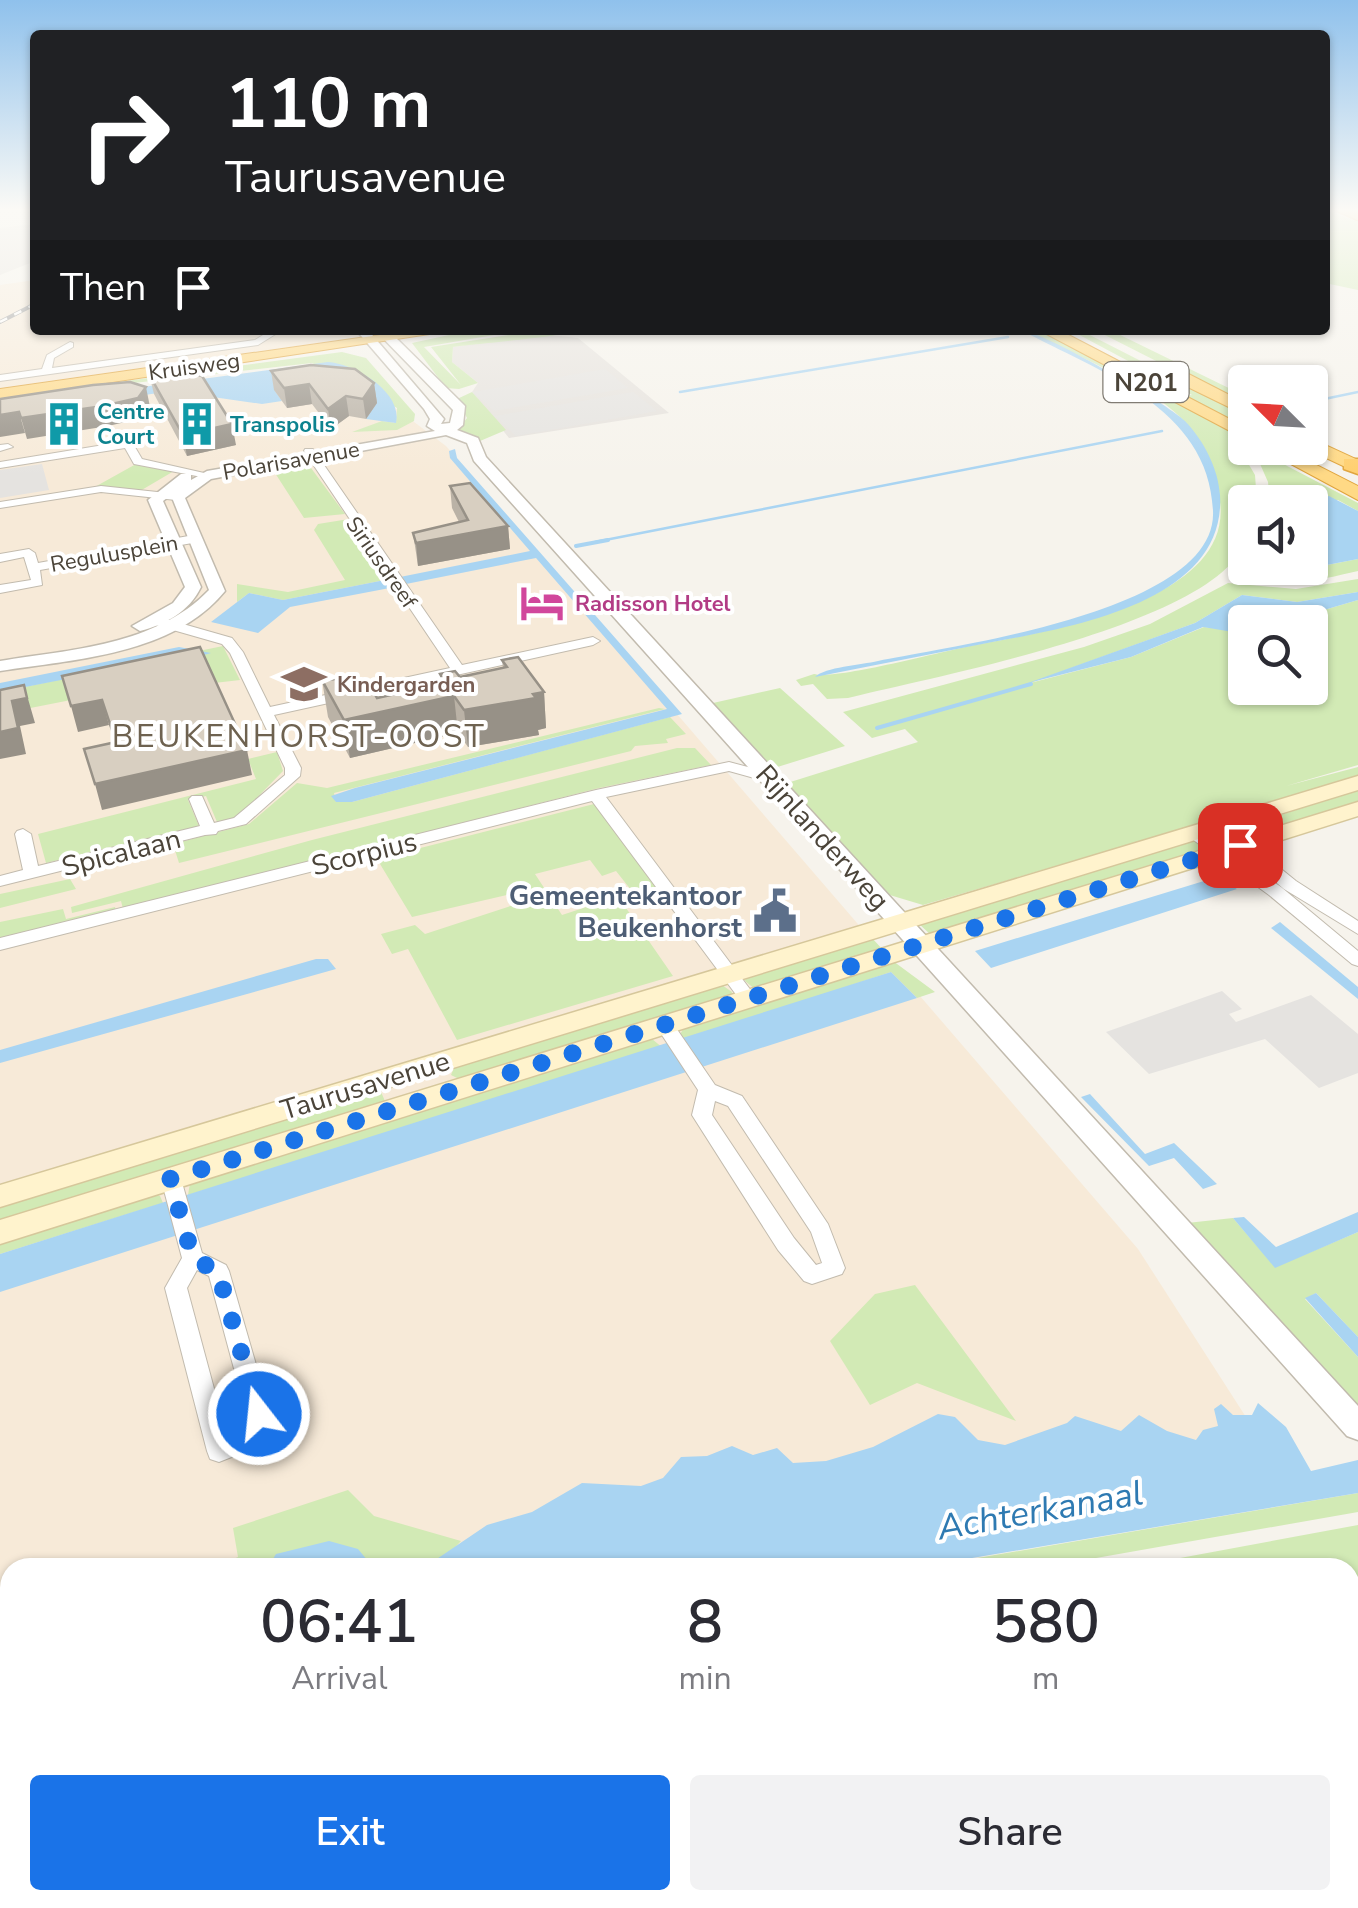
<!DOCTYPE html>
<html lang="en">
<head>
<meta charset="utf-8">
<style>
	:root { --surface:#fff; --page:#f2f2f3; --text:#2b2b33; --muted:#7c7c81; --accent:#1a73e8 }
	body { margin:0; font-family:"Nunito Sans",sans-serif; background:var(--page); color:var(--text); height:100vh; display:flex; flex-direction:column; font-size:38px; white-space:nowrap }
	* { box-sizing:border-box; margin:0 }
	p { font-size:32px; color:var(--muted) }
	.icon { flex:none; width:55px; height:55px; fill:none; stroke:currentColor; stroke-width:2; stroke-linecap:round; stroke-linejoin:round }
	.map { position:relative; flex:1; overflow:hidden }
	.panel { position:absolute; left:0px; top:1558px; width:1360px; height:352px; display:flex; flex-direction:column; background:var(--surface); border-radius:30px 30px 0 0; box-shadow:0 2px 8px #0004 }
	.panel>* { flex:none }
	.top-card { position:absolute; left:30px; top:30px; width:1300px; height:305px; border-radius:10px; box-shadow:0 2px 8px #0004; background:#202124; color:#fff; overflow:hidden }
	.needle { width:65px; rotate:294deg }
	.fabs { position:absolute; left:1228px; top:365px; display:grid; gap:20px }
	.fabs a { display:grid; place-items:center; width:100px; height:100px; border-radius:10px; background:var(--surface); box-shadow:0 2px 8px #0004; font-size:50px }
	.pin { position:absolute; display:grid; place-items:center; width:85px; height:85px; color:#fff; margin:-42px; border-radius:20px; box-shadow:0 5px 15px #0006 }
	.me { position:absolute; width:110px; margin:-55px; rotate:344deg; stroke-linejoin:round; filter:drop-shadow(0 0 8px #0008) }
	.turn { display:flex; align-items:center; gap:35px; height:210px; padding:0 30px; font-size:45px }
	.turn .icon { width:130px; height:130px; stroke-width:2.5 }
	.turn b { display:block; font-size:70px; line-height:85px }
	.then { display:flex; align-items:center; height:95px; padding:0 30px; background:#0003; gap:20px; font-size:38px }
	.eta { display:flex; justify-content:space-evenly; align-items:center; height:170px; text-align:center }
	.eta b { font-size:60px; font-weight:600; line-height:70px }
	.button { display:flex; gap:20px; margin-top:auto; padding:20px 30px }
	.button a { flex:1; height:115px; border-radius:10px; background:var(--accent); color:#fff; font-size:40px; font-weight:600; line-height:115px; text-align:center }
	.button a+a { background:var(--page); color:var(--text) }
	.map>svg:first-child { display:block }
	.commercial { fill:#f7ead8 }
	.industrial { fill:#e6e2dd }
	.green { fill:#d2eab5 }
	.parking { fill:#e5e3e0 }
	.water { fill:#a9d4f2 }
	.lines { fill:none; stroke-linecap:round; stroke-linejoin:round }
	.stream-far1 { stroke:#a9d4f2; stroke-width:2.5 }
	.stream { stroke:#a9d4f2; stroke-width:4 }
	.minor-casing { stroke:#c2bbae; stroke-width:2 }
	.tertiary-casing { stroke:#c2bbae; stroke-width:3 }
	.secondary-casing { stroke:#d6c79b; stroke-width:3 }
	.trunk-casing { stroke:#e0a43c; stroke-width:2 }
	.motorway-casing { stroke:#e0a43c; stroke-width:3 }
	.minor { fill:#fff; fill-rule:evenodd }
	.tertiary { fill:#fff; fill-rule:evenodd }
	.secondary { fill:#fff3cd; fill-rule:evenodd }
	.trunk { fill:#ffd985; fill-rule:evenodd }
	.motorway { fill:#ffcf6e; fill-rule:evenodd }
	.rail-casing { stroke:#9a9a9a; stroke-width:4 }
	.rail { stroke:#fff; stroke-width:2.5; stroke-dasharray:8; stroke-linecap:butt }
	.wall { fill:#bab2a6 }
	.shaded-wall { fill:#979187 }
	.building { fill:#d8cfc1; stroke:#979187; stroke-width:2.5 }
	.route { stroke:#1a73e8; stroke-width:18; stroke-dasharray:0 32.4 }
	.labels { text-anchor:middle; stroke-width:8; stroke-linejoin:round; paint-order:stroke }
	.far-street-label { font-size:22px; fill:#4b4439; stroke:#fff }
	.far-culture-label { font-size:22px; font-weight:bold; fill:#0d838f; stroke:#fff; text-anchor:start }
	.far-hotel-label { font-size:22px; font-weight:bold; fill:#b23c85; stroke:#fff; text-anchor:start }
	.far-education-label { font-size:22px; font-weight:bold; fill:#785e54; stroke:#fff; text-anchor:start }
	.shield { fill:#fff; stroke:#817c74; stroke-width:2.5 }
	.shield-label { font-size:25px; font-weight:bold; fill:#4b4439 }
	.street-label { font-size:28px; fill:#4b4439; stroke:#fff }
	.service-label { font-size:28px; font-weight:bold; fill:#4e5e75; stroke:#fff; text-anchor:end }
	.quarter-label { font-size:32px; letter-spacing:2.5px; fill:#6e6250; stroke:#fff }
	.near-water-label { font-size:35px; font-style:italic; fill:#2e7ab2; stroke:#fff }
</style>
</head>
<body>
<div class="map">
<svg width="1358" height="1908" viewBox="0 0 1358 1908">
	<rect width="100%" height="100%" fill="#f6f3ec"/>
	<!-- commercial -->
	<path class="commercial" d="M35 280V330H410L0 388V285Z
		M353 376 446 446 1138 1249 1262 1442 442 1567 10 1568V1651L0 1652V412L84 398Z"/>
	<!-- industrial -->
	<path class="industrial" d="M35 224V261L0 275V228Z
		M540 334 578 338 669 413 509 438 472 392 478 383 452 362 453 347Z"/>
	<!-- green -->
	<path class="green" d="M1325 210 1358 222V290L1325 283Z
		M472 330H523L424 347 461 385 431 347 541 330H579C569 336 475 344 453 347L452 362 478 383 459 389 446 388 412 343Z
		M1027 330H1042L1245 440V445L1238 446 1255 475 1257 502H1245C1245 514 1248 530 1245 541 1219 624 927 678 848 698L827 699 813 684 801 686 796 680 814 674C835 680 940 652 970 646 1054 630 1280 595 1206 462 1198 447 1191 427 1179 416 1148 385 1068 352 1027 330Z
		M1052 330H1060L1183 396 1192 395 1070 330H1080L1245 414V431Z
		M1095 330H1110L1245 396V406Z
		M342 352 366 358 415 414 414 421 397 430 352 432 382 421 396 423 397 408 312 363 0 398Z
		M472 392 506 430 480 441 458 429 467 418 457 399Z
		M1253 448 1358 503V511L1338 500 1270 502 1268 482Z
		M136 464 174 471 140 491 93 488Z
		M310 466 311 468 345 514 304 518 275 473Z
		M349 519 390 579 283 600 249 593 237 602V584L288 592 345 580 314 530 318 524Z
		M1358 559V571C1322 579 1281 592 1249 568L1301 570Z
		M1358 579V592L1297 602 1242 595 1195 623 1030 683 1131 657 1204 627 1245 632V688H1310V622H1283L1358 600V765L1286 786 1358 767V778L923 905 883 893 784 784 918 742 905 729 872 738 843 712 1084 647 1150 624 1228 583 1296 589Z
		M223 646 240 680 76 699 0 714V692Z
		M780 688 845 746 771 769 713 703Z
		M659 708 665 709 334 793 336 802H352L670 717 686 734 666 739 668 743 635 746 631 751 179 863 173 844 249 824 297 783 327 788Z
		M677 748H695L711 765 599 788 123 909 121 901 72 913 71 907 312 840Z
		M277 752 283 771 238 817 217 822 206 796 188 800 199 826 46 863 38 834 256 779 248 759Z
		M1358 789V804L1246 839 1231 832Z
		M594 804 662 893 639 900 616 871 602 876 590 860 535 874 562 915 629 893 634 901 624 905 673 976 457 1040 408 949 392 954 381 934 415 925 425 934 538 897 533 889 412 917 377 859Z
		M1193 841 1202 844 1204 852 931 935 918 923Z
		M70 879 76 889 0 908V894Z
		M115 907 116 911 0 940V922L63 909 66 919Z
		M871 937 885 952 756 990 745 981 746 977Z
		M893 961 935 992 917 998 891 972 683 1041 679 1036 685 1026Z
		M722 985 732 992 731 997 465 1082 451 1075 456 1063Z
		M641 1039H652L663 1048 188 1195 190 1183Z
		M379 1087 387 1106 0 1224V1203Z
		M147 1193 160 1196 163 1203 0 1254V1239Z
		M1233 1218 1275 1267 1358 1232V1337L1316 1293 1305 1299 1358 1357V1415L1187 1223Z
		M915 1285 1016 1421 917 1383 870 1405 830 1341 875 1294Z
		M348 1490 374 1516 461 1541 437 1567 212 1568 238 1557 233 1528Z
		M1358 1493V1512L1045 1567 919 1568Z
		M1358 1525V1790L1350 1794V1568H1126Z
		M10 1771V1900H36L0 1907V1773Z"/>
	<!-- parking -->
	<path class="parking" d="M605 369 628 388 494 411 473 392Z
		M633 392 657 411 516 436 495 416Z
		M42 464 49 490 0 498V470Z
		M1222 991 1242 1009 1229 1014 1236 1022 1311 995 1358 1034V1073L1319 1088 1265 1039 1149 1074 1106 1032Z"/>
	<!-- water -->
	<path class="water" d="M1021 330C1044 332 1167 403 1185 421 1204 441 1218 468 1220 495 1227 608 1054 630 972 646 920 656 867 667 815 677 825 667 861 665 878 661 950 646 1218 612 1213 511 1209 407 1099 372 1021 330Z
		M328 362C355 364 403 392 396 423L366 419 376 401 275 391 282 401 262 404 171 391 0 417V406Z
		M455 449 457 458 682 714 352 802H336L331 796 355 788 667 709 536 558 406 584 400 577 530 551 450 458 449 451Z
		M1329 496 1358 511V559L1301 570 1283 568H1310L1308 499Z
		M390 579 395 587 290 607 258 633 211 622 249 593 283 600Z
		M1358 592V600L1283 622H1245V632L1239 633 1203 627 1131 657 1028 683 1195 623 1242 595 1297 602Z
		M179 647 211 653 172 664 127 667 0 692V683Z
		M1217 877 1237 889 991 968 975 951Z
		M1280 922 1358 987V999L1271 928Z
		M316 959H328L336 969 0 1063V1050Z
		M891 972 917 998 0 1292V1254Z
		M1090 1094 1145 1154 1174 1143 1217 1184 1203 1189 1174 1158 1149 1166 1081 1097Z
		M1358 1212V1232L1275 1268 1233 1218 1244 1217 1276 1247Z
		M1316 1293 1358 1337V1357L1305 1298Z
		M1258 1403 1286 1427 1311 1471 1358 1460V1493L919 1567H425L487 1525 532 1512 582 1483 641 1486 663 1478 681 1457 707 1456 732 1446 753 1455 777 1448 793 1463 826 1461 873 1447 938 1414 955 1417 978 1440 1005 1445 1067 1423 1075 1416 1121 1431 1139 1415 1167 1431 1196 1440 1203 1430 1218 1426 1214 1409 1221 1404 1233 1415H1252Z
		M329 1541 358 1549 373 1567H268L276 1554Z
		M0 1622H10V1723L0 1724Z
		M36 1900H315L275 1908H0Z"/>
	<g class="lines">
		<!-- stream-far1 -->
		<path class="stream-far1" d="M680 392 1008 337
			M1310 402 1358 392
			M595 542 1162 431"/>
		<!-- stream -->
		<path class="stream" d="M576 546 608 540
			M877 728 1031 684"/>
		<!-- minor casing -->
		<g class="minor-casing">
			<path id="minor" d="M271 330H282L258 345 0 381V375L42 369 47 355 70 342 73 343V347L54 358 52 368 255 340Z
				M128 441 132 442 142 459 213 475 207 478 134 464 125 448 0 468V462Z
				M0 445 8 444 13 447 0 451Z
				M305 449H313L462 665 593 637 600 641 593 645 274 715 301 768 300 776 246 824 218 831 216 834 205 835 0 886V876L23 870 15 834 17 831 23 829 31 834 38 866 200 826 189 799 192 796H202L214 823 234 818 285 775V768L230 653 222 644 152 624V618H162L232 638 243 652 270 707 450 668 304 451Z
				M101 486 176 494 182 497 176 500 101 492 0 508V502Z
				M194 535 198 536V542L40 570 42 585 0 593V585L31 580 24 557 0 562V554L29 549 35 553 38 563Z
				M729 762 774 774 777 777 769 782 729 771 606 797 755 996 758 1000 749 1006 743 1004 592 801 0 950V938L596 790Z
				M1218 821 1224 823 1296 881 1358 921V934L1284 889 1212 829 1210 826Z
				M1194 828 1281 887 1358 951V966L1352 964 1269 895 1188 836 1186 833Z
				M665 1020 672 1022 715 1085 742 1096 828 1224 845 1268 842 1274 812 1284 804 1281 778 1250 692 1115 698 1090 656 1026ZM715 1101 728 1106 811 1232 822 1263 816 1265 794 1238 712 1115Z
				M171 1171 178 1174 181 1179 202 1253 226 1265 229 1271 276 1434 272 1441 219 1462 210 1459 207 1451 165 1288 182 1258 161 1179 164 1174ZM197 1270 209 1276 250 1428 227 1437 187 1288Z"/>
		</g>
		<!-- tertiary casing -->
		<g class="tertiary-casing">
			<path id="tertiary" d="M356 330H368L444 419 441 424 450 423 453 410 375 330H388L465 406 463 425 457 430 478 438 486 457 1358 1406V1440L1347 1436 474 461 467 443 446 435 211 479 185 498 225 591C173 655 76 659 0 671V661C72 649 155 646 209 590L171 495 163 501 201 587C189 612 166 624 140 631L132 626 173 603 185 587 148 500 181 474H191V480L207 471 435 431 427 426 430 419 424 409Z"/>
		</g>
		<!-- secondary casing -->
		<g class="secondary-casing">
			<path id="secondary" d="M1358 776V790L0 1207V1185Z
				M1358 802V816L0 1244V1220Z"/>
		</g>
		<!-- trunk casing -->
		<g class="trunk-casing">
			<path id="trunk" d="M415 330H456L0 399V389Z
				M1039 330H1059L1245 427V439Z
				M1161 366H1173L1245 403V415L1161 374Z
				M1310 438 1358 460V473L1305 448H1310Z
				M1261 448H1283L1358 486V500Z"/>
		</g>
		<!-- motorway casing -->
		<g class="motorway-casing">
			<path id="motorway" d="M1335 210H1358V220Z
				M1344 459H1358V474L1344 469Z"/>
		</g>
		<!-- minor -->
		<use href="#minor" class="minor"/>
		<!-- tertiary -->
		<use href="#tertiary" class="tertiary"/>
		<!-- secondary -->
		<use href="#secondary" class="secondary"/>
		<!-- trunk -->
		<use href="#trunk" class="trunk"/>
		<!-- motorway -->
		<use href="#motorway" class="motorway"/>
		<!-- rail casing -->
		<g class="rail-casing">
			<path id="rail" d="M0 322 35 304"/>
		</g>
		<!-- rail -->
		<use href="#rail" class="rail"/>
	</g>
	<!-- wall -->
	<path class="wall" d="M271 371 374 383 377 403 366 419 349 416 331 429 312 404 287 408 274 390Z
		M149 374 236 445 187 456 154 394Z
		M450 486 508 526 510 549 418 566 413 533 459 522 452 508Z
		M502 660 544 692 546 728 538 730 539 735 468 747 458 733 350 758 328 717 322 680 377 698 441 684 440 674 460 677 503 668Z"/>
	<!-- shaded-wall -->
	<path class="shaded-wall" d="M374 383 377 403 366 419 363 399Z
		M309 384 312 404 287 408 284 388Z
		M146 387 150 407 143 418 108 426 27 439 21 418Z
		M346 396 349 416 331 429 328 409Z
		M19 412 25 433 0 437V415Z
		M232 424 236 445 187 456 183 435Z
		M508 526 510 549 418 566 416 543Z
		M24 685 35 723 20 726 26 754 0 759V732L12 701Z
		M544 692 546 728 538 730 539 735 468 747 464 710Z
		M454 696 458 733 350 758 344 720Z
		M102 700 109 725 78 732 71 706Z
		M247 750 252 775 102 810 95 784Z"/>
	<!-- building -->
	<path class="building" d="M311 365 355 369 374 383 363 399 346 396 328 409 309 384 284 388 271 371Z
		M171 371 202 376 232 424 183 435 149 374Z
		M130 382 146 387 138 398 103 406 21 418 19 412 0 415V399L93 385Z
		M470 483 508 526 416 543 413 533 468 520 450 486Z
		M200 647 247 750 95 784 84 749 116 742 102 700 71 706 62 676Z
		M518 657 544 692 533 694 536 698 464 710 454 696 344 720 322 680 351 678 358 692 372 689 377 698 445 683 440 674 455 671 460 677 507 667 502 660Z
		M24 685 27 698 12 701 18 728 0 732V690Z"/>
	<!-- sky -->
	<linearGradient id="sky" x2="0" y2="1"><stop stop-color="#8fc1ec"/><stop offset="0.44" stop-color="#fbfaf6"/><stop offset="1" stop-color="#fbfaf6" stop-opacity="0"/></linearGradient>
	<rect width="1358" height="477" fill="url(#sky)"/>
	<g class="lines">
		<!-- route -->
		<path class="route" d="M259 1414 218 1272 193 1258 170 1179 1240 845"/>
	</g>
	<!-- icons -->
	<defs>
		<g id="building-bare" transform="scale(3.45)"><path d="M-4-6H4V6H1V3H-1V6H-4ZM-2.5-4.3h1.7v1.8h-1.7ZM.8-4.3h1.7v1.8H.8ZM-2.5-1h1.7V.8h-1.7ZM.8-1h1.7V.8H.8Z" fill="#0f9aa8" stroke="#fff" stroke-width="2.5" paint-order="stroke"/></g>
		<g id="hotel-bare" transform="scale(3.45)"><path d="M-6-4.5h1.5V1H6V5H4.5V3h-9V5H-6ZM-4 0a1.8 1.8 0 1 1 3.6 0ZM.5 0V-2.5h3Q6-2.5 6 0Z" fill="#d1479c" stroke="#fff" stroke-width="2.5" paint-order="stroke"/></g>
		<g id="school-bare" transform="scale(3.45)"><path d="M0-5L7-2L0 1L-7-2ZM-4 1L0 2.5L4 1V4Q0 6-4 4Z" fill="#8d6e63" stroke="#fff" stroke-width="2.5" paint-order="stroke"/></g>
		<g id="civic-bare" transform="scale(3.45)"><path d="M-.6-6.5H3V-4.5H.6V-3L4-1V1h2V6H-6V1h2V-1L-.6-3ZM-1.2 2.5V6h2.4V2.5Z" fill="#5c6f8a" stroke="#fff" stroke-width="2.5" paint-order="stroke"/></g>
	</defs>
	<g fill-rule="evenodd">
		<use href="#building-bare" x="64" y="424"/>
		<use href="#building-bare" x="197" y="424"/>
		<use href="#hotel-bare" x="542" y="603"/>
		<use href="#school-bare" x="304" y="684"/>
		<use href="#civic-bare" x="775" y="911"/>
	</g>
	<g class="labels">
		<!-- far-street labels -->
		<g class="far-street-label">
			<text transform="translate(194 366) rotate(-8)" y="8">Kruisweg</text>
			<text transform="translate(291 460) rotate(-10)" y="8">Polarisavenue</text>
			<text transform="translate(114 553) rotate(-10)" y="8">Regulusplein</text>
			<text transform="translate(382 562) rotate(55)" y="8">Siriusdreef</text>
		</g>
		<!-- far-culture labels -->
		<g class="far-culture-label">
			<text x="97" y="419">Centre<tspan x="97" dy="25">Court</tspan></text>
			<text x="230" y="432">Transpolis</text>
		</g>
		<!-- far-hotel labels -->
		<g class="far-hotel-label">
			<text x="575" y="611">Radisson Hotel</text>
		</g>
		<!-- far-education labels -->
		<g class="far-education-label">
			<text x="337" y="692">Kindergarden</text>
		</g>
		<!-- shield labels -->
		<rect class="shield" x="1103.5" y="362" width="85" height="40" rx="8"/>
		<g class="shield-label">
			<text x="1146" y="391">N201</text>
		</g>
		<!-- street labels -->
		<g class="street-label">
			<text transform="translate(823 837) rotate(48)" y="10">Rijnlanderweg</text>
			<text transform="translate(121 852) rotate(-14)" y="10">Spicalaan</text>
			<text transform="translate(364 853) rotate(-14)" y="10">Scorpius</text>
			<text transform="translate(365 1085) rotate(-17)" y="10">Taurusavenue</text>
		</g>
		<!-- service labels -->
		<g class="service-label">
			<text x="742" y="905">Gemeentekantoor<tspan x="742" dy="32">Beukenhorst</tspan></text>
		</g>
		<!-- quarter labels -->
		<g class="quarter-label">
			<text x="299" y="747">BEUKENHORST-OOST</text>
		</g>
		<!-- near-water labels -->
		<g class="near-water-label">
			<text transform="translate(1040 1510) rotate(-10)" y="12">Achterkanaal</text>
		</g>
	</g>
</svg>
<div class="fabs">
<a><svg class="needle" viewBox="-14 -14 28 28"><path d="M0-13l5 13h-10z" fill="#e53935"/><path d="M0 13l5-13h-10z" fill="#7c7c81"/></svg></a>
<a><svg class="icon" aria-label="sound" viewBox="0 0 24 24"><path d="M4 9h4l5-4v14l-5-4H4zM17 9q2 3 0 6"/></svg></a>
<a><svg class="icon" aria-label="search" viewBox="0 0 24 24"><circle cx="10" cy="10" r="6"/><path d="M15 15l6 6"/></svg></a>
</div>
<div class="pin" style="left:1240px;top:845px;background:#d93025"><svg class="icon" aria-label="arrive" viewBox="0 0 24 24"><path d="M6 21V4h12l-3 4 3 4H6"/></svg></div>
<svg class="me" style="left:259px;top:1414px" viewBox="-20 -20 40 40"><circle r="17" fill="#1a73e8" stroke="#fff" stroke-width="3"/><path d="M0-11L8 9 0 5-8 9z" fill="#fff"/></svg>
<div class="top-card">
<div class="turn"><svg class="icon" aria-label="right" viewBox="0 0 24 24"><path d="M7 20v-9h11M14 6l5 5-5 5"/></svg><div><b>110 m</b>Taurusavenue</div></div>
<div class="then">Then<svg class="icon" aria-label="arrive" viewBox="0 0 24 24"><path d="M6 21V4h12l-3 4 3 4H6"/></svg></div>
</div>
<section class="panel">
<div class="eta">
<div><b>06:41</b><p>Arrival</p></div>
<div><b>8</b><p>min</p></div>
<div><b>580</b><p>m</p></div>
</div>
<div class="button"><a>Exit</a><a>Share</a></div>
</section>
</div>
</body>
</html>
